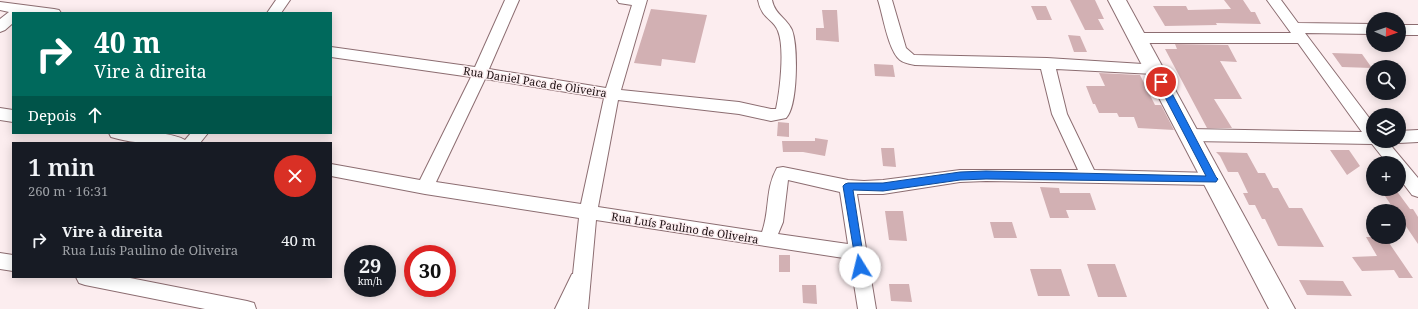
<!DOCTYPE html>
<html lang="pt">
<head>
<meta charset="utf-8">
<style>
	:root { --surface:#171b24; --page:#20242c; --text:#f1f3f6; --muted:#9ea1a6 }
	body { margin:0; font-family:"Noto Serif",serif; background:var(--page); color:var(--text); height:100vh; display:flex; flex-direction:column; font-size:15px; white-space:nowrap }
	* { box-sizing:border-box; margin:0 }
	p { font-size:13px; color:var(--muted) }
	.icon { flex:none; width:22px; height:22px; fill:none; stroke:currentColor; stroke-width:2; stroke-linecap:round; stroke-linejoin:round }
	.map { position:relative; flex:1; overflow:hidden }
	.panel { position:absolute; left:12px; top:142px; width:320px; height:136px; display:flex; flex-direction:column; background:var(--surface); border-radius:0px; box-shadow:0 2px 10px #0003 }
	.panel>* { flex:none }
	.hud { position:absolute; left:12px; top:12px; width:320px; height:122px; border-radius:0px; box-shadow:0 2px 10px #0003; background:#00695c; color:#fff; overflow:hidden }
	.needle { width:26px; rotate:92deg }
	.tools { position:absolute; left:1366px; top:12px; display:grid; gap:8px }
	.tools a { display:grid; place-items:center; width:40px; height:40px; border-radius:50%; background:var(--surface); box-shadow:0 2px 10px #0003; font-size:20px }
	.speed { position:absolute; left:344px; top:245px; display:flex; gap:8px; font-size:20px; font-weight:700; text-align:center }
	.speed>* { display:grid; place-content:center; width:52px; height:52px; border-radius:50%; background:var(--surface); box-shadow:0 2px 10px #0003; line-height:1 }
	.speed small { font-size:10px; font-weight:400 }
	.speed .limit { border:6px solid #d22; background:#fff; color:#111 }
	.pin { position:absolute; display:grid; place-items:center; width:34px; height:34px; color:#fff; margin:-17px; border:2px solid #fff; border-radius:50%; box-shadow:0 1px 4px #0007 }
	.me { position:absolute; width:44px; margin:-22px; rotate:351deg; stroke-linejoin:round; filter:drop-shadow(0 0 3px #0008) }
	.turn { display:flex; align-items:center; gap:14px; height:84px; padding:0 16px; font-size:18px }
	.turn .icon { width:52px; height:52px; stroke-width:2.5 }
	.turn b { display:block; font-size:28px; line-height:34px }
	.then { display:flex; align-items:center; height:38px; padding:0 16px; background:#0003; gap:8px; font-size:15px }
	.round { display:grid; place-items:center; flex:none; width:42px; height:42px; border-radius:21px; background:var(--page) }
	.headline { display:flex; align-items:center; justify-content:space-between; height:68px; padding:0 16px }
	h1 { font-size:24px; font-weight:600; line-height:30px }
	ul { padding:0; list-style:none }
	li { display:flex; align-items:center; gap:12px; height:60px; padding:0 16px }
	li div { flex:1 }
	li b { display:block; font-size:15px }
	li em { font-style:normal }
	.map>svg:first-child { display:block }
	.building { fill:#d2b0b3 }
	.lines { fill:none; stroke-linecap:round; stroke-linejoin:round }
	.minor-casing { stroke:#8c6d71; stroke-width:2 }
	.primary-casing { stroke:#8c6d71; stroke-width:2 }
	.minor { fill:#fff; fill-rule:evenodd }
	.primary { fill:#fff; fill-rule:evenodd }
	.route { fill:#1a73e8; stroke:#114b97 }
	.labels { text-anchor:middle; stroke-width:3; stroke-linejoin:round; paint-order:stroke }
	.street-label { font-size:11px; fill:#1b0f11; stroke:#fcedef }
</style>
</head>
<body>
<div class="map">
<svg width="1418" height="309" viewBox="0 0 1418 309">
	<rect width="100%" height="100%" fill="#fcedef"/>
	<!-- building -->
	<path class="building" d="M1070 0H1095L1104 19H1098L1104 30H1085Z
		M1224 0H1243L1251 12H1255L1261 24 1216 23 1217 25 1165 26 1153 6H1186L1188 10 1231 9Z
		M1031 6H1046L1052 20H1037Z
		M651 9 707 15 695 63 662 59 661 66 634 63Z
		M822 10H837L839 42 816 40V28H824Z
		M1068 35 1080 36 1087 52H1074Z
		M1175 44 1228 45 1237 62 1220 61 1242 99H1214L1232 128H1207L1165 49H1177Z
		M1332 53 1362 54 1372 68 1342 67Z
		M874 64 893 65 895 77 875 76Z
		M1099 73 1140 75 1155 105H1161L1174 130 1138 128 1134 117H1119L1117 113H1099L1095 104H1093L1086 86H1105Z
		M778 122 789 123V137L777 136Z
		M815 138 828 140 825 156 803 152H783L782 141H815Z
		M881 148H894L896 167 883 166Z
		M1330 150H1349L1360 166 1347 175Z
		M1216 152 1247 153 1258 173H1265L1273 188H1278L1289 208H1302L1324 247 1278 246 1265 219H1262L1255 205H1249L1243 193H1248L1238 172H1228L1220 156Z
		M1040 187 1059 188 1060 193H1090L1096 210H1066L1069 218H1050Z
		M1381 190H1396L1410 209H1413L1418 217V244L1399 216V211H1395Z
		M885 211H903L907 241 889 240Z
		M990 222H1012L1017 238H994Z
		M1366 237H1385L1413 278H1399L1394 270 1362 271 1352 257 1377 256Z
		M779 255H790V272H779Z
		M1087 264H1115L1127 297H1098Z
		M1030 269H1061L1070 296H1038Z
		M1299 280 1343 281 1352 296 1307 295Z
		M889 284H909L912 302 891 301Z
		M802 285H816L817 304 803 303Z"/>
	<g class="lines">
		<!-- minor casing -->
		<g class="minor-casing">
			<path id="minor" d="M276 0H290L281 13H267Z
				M505 0H519L489 69 606 88 632 5 619 3 617 0H647L621 90 739 102 771 109H776C780 91 785 48 778 31 773 18 762 20 758 0H772C775 15 786 17 792 30 798 46 798 106 786 118L771 121 739 114 618 100 598 207 762 232C770 210 765 189 777 168L783 167 848 180 864 181 883 180 960 170H1078L1052 114 1041 69 915 65C910 64 904 63 900 60 888 50 883 15 878 0H892L906 48 914 55 1047 58 1159 65 1161 69 1159 73 1154 74 1056 69 1067 114 1094 170 1213 173 1219 174 1221 179 1219 184 1213 185 986 181 960 182 883 194H857L876 309H858L850 259 596 220 588 309H555L572 274H573L579 218 425 194 331 176V164L420 180 471 77 331 57V47L475 67ZM485 79 604 98 581 204 436 182ZM788 180 840 192 848 244 778 234 783 222Z
				M1267 0H1281L1298 23 1373 24V34L1305 33 1373 123V141H1387L1418 178V197L1412 195 1399 178V163H1387L1372 144 1189 141 1183 139 1181 135 1183 131 1189 129 1362 132 1298 43H1138L1133 41 1131 38 1133 35 1138 33H1291Z
				M0 2 54 9 59 10 61 13H13V23L5 30 0 32V19L9 12 0 10Z
				M1399 25H1418V35H1399Z
				M0 108 13 110V122L0 120Z
				M1418 130V142L1399 143 1393 141H1399V131Z
				M109 133C130 133 168 130 185 140L191 133H208L200 143C171 143 140 146 111 137Z
				M0 253 13 255V271L0 269Z
				M76 277H125L247 301 254 303 256 309H205L85 285 79 283Z"/>
		</g>
		<!-- primary casing -->
		<g class="primary-casing">
			<path id="primary" d="M1108 0H1126L1295 309H1269Z"/>
		</g>
		<!-- minor -->
		<use href="#minor" class="minor"/>
		<!-- primary -->
		<use href="#primary" class="primary"/>
	</g>
	<!-- route -->
	<path class="route" d="M1161 79 1166 82 1216 177 1218 179 1216 182 986 179 960 180 883 191 853 190 865 267 864 270 860 271 857 270 843 186 845 184 848 183H883L960 172 986 171 1206 176 1157 82Z"/>
	<g class="labels">
		<!-- street labels -->
		<g class="street-label">
			<text transform="translate(535 82) rotate(9)" y="4">Rua Daniel Paca de Oliveira</text>
			<text transform="translate(685 228) rotate(9)" y="4">Rua Luís Paulino de Oliveira</text>
		</g>
	</g>
</svg>
<div class="tools">
<a><svg class="needle" viewBox="-14 -14 28 28"><path d="M0-13l5 13h-10z" fill="#e53935"/><path d="M0 13l5-13h-10z" fill="#9ea1a6"/></svg></a>
<a><svg class="icon" aria-label="search" viewBox="0 0 24 24"><circle cx="10" cy="10" r="6"/><path d="M15 15l6 6"/></svg></a>
<a><svg class="icon" aria-label="layers" viewBox="0 0 24 24"><path d="M12 4l9 5-9 5-9-5zM3 14l9 5 9-5"/></svg></a>
<a>+</a>
<a>−</a>
</div>
<div class="speed"><div>29<small>km/h</small></div><div class="limit">30</div></div>
<div class="pin" style="left:1161px;top:82px;background:#d93025"><svg class="icon" aria-label="arrive" viewBox="0 0 24 24"><path d="M6 21V4h12l-3 4 3 4H6"/></svg></div>
<svg class="me" style="left:860px;top:267px" viewBox="-20 -20 40 40"><circle r="19" fill="#fff"/><path d="M0-13L10 11 0 6-10 11z" fill="#1a73e8"/></svg>
<div class="hud">
<div class="turn"><svg class="icon" aria-label="right" viewBox="0 0 24 24"><path d="M7 20v-9h11M14 6l5 5-5 5"/></svg><div><b>40 m</b>Vire à direita</div></div>
<div class="then">Depois<svg class="icon" aria-label="ahead" viewBox="0 0 24 24"><path d="M12 20V5M6 11l6-6 6 6"/></svg></div>
</div>
<section class="panel">
<div class="headline"><div><h1>1 min</h1><p>260 m · 16:31</p></div><a class="round" style="background:#d93025;color:#fff"><svg class="icon" aria-label="close" viewBox="0 0 24 24"><path d="M6 6l12 12M18 6L6 18"/></svg></a></div>
<ul>
<li><svg class="icon" aria-label="right" viewBox="0 0 24 24"><path d="M7 20v-9h11M14 6l5 5-5 5"/></svg><div><b>Vire à direita</b><p>Rua Luís Paulino de Oliveira</p></div><em>40 m</em></li>
</ul>
</section>
</div>
</body>
</html>
